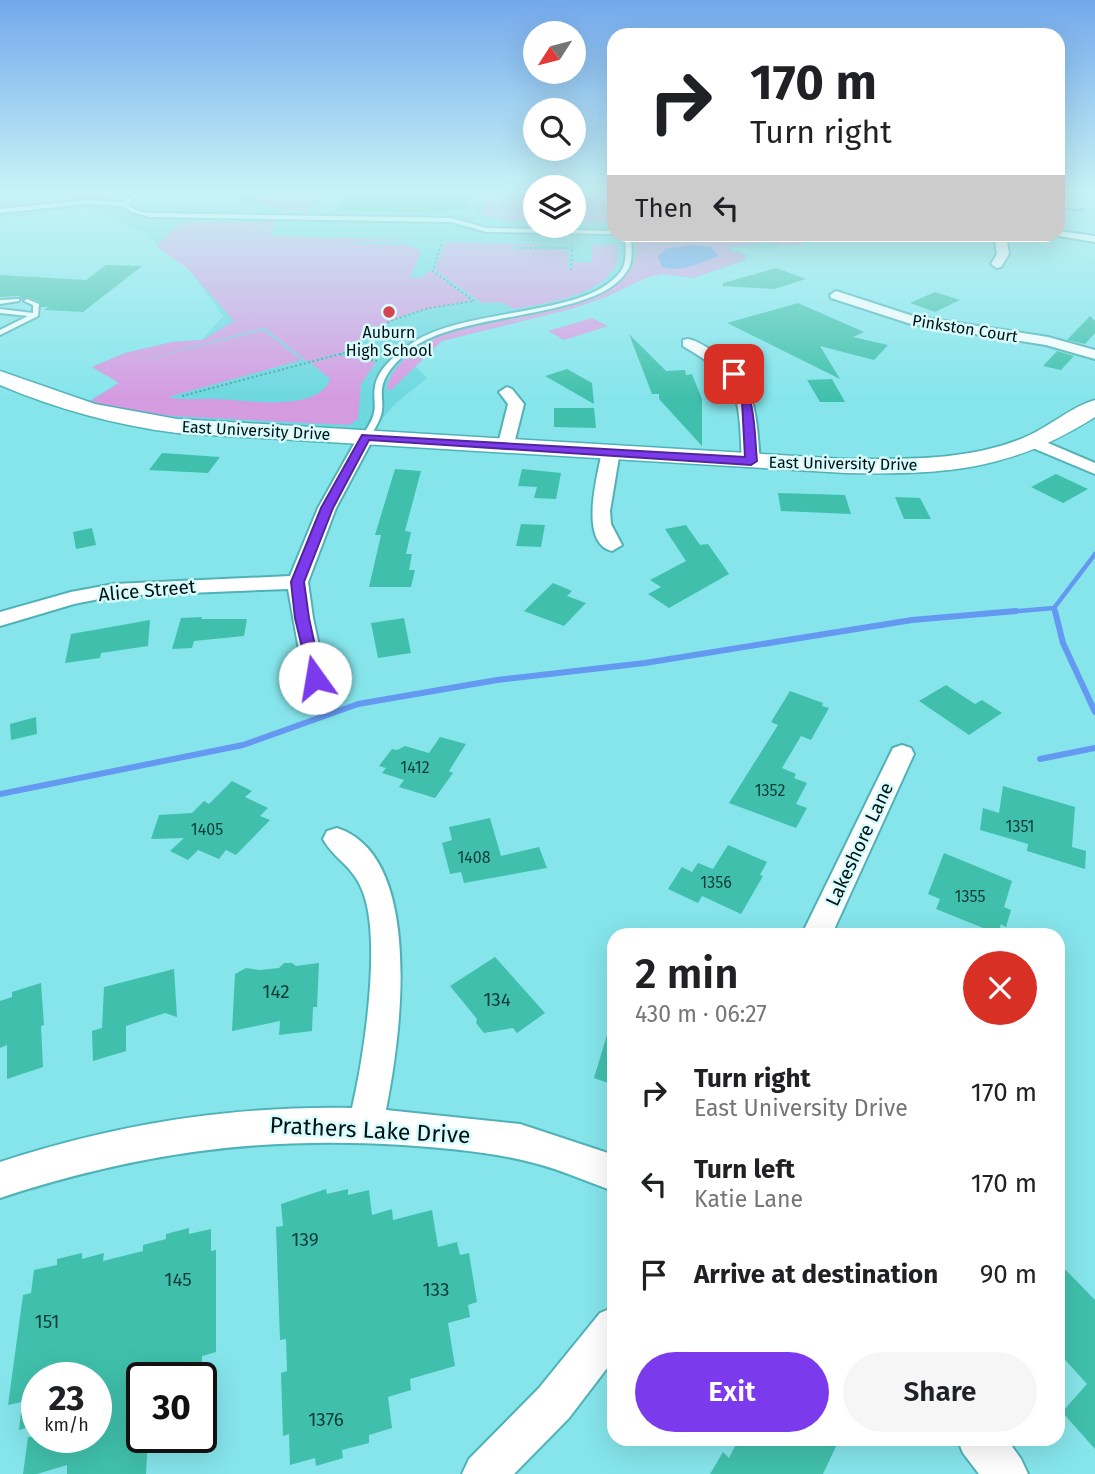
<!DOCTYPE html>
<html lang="en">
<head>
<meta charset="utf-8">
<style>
	:root { --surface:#fff; --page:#f6f6f6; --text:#202124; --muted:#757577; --accent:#7c3aed }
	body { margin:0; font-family:"Fira Sans",sans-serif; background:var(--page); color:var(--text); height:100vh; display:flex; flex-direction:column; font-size:26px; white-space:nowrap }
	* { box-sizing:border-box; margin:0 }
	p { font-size:23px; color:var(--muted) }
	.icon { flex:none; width:38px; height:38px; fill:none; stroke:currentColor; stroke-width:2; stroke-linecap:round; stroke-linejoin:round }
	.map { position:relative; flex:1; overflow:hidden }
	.details { position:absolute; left:607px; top:928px; width:458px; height:518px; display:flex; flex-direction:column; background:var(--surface); border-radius:21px; box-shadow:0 7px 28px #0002 }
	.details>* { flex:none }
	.guide { position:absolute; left:607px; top:28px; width:458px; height:214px; border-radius:21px; box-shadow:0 7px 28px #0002; background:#fff; color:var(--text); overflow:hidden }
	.needle { width:46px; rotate:234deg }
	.controls { position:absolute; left:523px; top:21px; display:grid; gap:14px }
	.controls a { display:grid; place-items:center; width:63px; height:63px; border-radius:50%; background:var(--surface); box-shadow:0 7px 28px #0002; font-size:35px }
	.speed { position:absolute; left:21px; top:1362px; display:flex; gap:14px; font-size:35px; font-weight:700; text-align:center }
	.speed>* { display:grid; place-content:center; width:91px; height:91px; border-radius:50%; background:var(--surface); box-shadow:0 7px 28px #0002; line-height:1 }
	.speed small { font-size:18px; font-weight:400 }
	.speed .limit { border:4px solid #111; border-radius:10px; background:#fff; color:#111 }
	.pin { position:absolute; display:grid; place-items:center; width:60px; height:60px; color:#fff; margin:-30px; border-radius:14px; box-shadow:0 4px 10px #0006 }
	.me { position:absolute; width:77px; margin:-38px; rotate:347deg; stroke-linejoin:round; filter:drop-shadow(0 0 5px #0008) }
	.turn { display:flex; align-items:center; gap:24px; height:147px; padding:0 28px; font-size:32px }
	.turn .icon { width:91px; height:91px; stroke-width:2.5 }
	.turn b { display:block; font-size:49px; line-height:60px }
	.then { display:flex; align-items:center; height:66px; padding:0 28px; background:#0003; gap:14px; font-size:26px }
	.round { display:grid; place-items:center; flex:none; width:74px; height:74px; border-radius:37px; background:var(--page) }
	.overview { display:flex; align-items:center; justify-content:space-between; height:119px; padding:0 28px }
	h1 { font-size:42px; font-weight:600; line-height:52px }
	.action { display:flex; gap:14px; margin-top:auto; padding:14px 28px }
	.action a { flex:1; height:80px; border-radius:42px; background:var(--accent); color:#fff; font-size:28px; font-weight:600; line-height:80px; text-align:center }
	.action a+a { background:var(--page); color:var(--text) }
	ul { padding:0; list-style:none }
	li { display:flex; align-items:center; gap:21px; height:91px; padding:0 28px }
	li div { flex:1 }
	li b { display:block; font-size:26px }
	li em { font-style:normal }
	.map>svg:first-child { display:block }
	.built { fill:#6dd8df }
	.green { fill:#d59be1 }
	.water { fill:#6598f1 }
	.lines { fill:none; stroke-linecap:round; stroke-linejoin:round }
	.stream-far2 { stroke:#6598f1; stroke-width:2.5 }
	.stream-far1 { stroke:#6598f1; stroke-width:4.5 }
	.stream { stroke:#6598f1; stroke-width:6 }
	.building { fill:#40c0ac }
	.service-casing { stroke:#50b2b8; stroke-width:4 }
	.minor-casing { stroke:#50b2b8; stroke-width:4 }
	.secondary-casing { stroke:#50b2b8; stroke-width:3 }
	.path { stroke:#599fa4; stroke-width:2; stroke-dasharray:2 2.5; stroke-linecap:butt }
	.service { fill:#fff; fill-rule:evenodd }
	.minor { fill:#fff; fill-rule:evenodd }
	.secondary { fill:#fff; fill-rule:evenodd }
	.route { fill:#7c3aed; stroke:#51269a; stroke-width:2 }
	.poi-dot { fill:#d5454f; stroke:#d8fcfd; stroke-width:2.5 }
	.labels { text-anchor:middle; stroke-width:5; stroke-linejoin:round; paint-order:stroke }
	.far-street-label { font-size:16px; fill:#001113; stroke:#d8fcfd }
	.far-poi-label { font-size:16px; fill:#001113; stroke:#d8fcfd }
	.number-label { font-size:16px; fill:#103d39 }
	.street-label { font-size:19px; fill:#001113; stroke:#d8fcfd }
	.near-number-label { font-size:19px; fill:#103d39 }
	.near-street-label { font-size:23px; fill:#001113; stroke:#d8fcfd }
</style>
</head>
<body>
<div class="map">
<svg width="1095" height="1474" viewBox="0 0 1095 1474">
	<rect width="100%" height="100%" fill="#85e5eb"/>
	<!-- built -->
	<path class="built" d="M0 193H535L536 226H574V193H614V234L826 235 797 245 787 243 773 249 731 248 747 255 743 261 693 278 662 274 645 278 606 297 571 309 442 341 414 365 427 378 396 403 366 437 177 426 77 408 119 383 92 367 125 353 172 342 202 340 223 316 189 269 158 247 147 234 89 208 0 218Z"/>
	<!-- green -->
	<path class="green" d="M278 193H321L307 212 281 211 250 200Z
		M487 193H535V221L503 220 481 214Z
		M574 193H614V222H574Z
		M69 194H73L71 196 126 198 0 209V202L33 203Z
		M277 220 270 232 272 236 416 240 343 243 408 245 421 251 410 278 424 277 427 271H432L472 300 409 313 377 327 343 352 308 362 264 328 132 363 263 330 302 360 168 397C184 401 201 398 217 399 244 400 319 413 330 379L311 363 339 355 376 362 361 384 358 419 349 425 171 416 124 410 90 401 119 383 92 367 125 353 172 342 203 340 234 321 187 268 156 246 181 222H259Z
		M758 234 826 235 797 245 762 243 728 247 731 252 747 255 742 261 693 278 662 274 645 278 606 297 571 309 442 341 391 390H387C389 365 420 346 440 335 484 317 628 313 635 256L638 254 635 252V241L639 236 749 239 748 236Z
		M445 242 539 244V246H513L512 248 561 250 569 253 568 270H572L574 262H592V245H617C617 252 619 260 615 267 596 297 545 303 514 309L500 302 482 303 435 270Z
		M592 318 608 326 564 340 548 331Z"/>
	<!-- water -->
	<path class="water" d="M690 245 711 247 718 256C700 264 681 272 662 267L658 257 665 249Z"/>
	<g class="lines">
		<!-- stream-far2 -->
		<path class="stream-far2" d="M1059 209 1083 210"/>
		<!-- stream-far1 -->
		<path class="stream-far1" d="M1054 608 1055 613
			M995 613 1054 608 1095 554"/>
		<!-- stream -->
		<path class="stream" d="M1055 611 1063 643 1095 712
			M1040 759 1095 748
			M0 794 243 745 358 704 497 680 645 663 912 620 1016 611"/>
	</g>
	<!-- building -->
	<path class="building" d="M348 193H472L466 210H448L447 213 336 211Z
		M106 265 142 266 83 312 44 310 48 307H41L40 302 28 297 22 300 19 296 0 297V275L86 280Z
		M776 268 806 279 774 289 723 286V283Z
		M935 292 960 300 935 312 910 303Z
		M798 303 864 332 853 337 888 345 874 360 820 346 840 379 727 323Z
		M1090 316 1095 321V333L1085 344 1067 340Z
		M629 334 666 371 685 370 686 375 692 374 702 399V446L659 399V394H652Z
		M1057 351 1074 356 1061 370 1043 366Z
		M567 369 592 383 594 404 545 376Z
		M832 379 845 402H820L807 380Z
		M554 408H594L596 428 554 427Z
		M162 453 220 457 208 473 149 470Z
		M395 469 421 471 405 531 411 532 406 554H412L409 570H415L411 587H369L381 535H375Z
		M522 469 561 473 556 499 534 498 537 487 518 486Z
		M1056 474 1088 489 1063 503 1031 487Z
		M778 493 845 495 851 514 781 511Z
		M895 497 920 498 931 519H904Z
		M521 524 545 525 541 547 516 546Z
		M686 525 700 545 708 544 729 574 669 608 648 594 661 587 650 580 686 561 665 529Z
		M92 528 96 545 76 549 73 532Z
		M553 583 572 591 567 596 586 603 564 626 524 611Z
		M202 617 201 619H247L244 636 194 641 192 648 172 649 181 618Z
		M404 618 411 653 378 658 371 623Z
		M150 620 148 646 101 653 100 658 65 663 71 634Z
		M946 685 975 704 982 700 1002 713 969 735 919 701Z
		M790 691 823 703 822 706 829 708 811 740 801 736 782 768 796 774 794 778 807 783 796 804 807 808 796 828 729 803 778 725 771 722Z
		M36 717 37 734 11 740 10 724Z
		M440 737 466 744 449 771 453 773 435 798 399 787 404 780 382 773 386 768 379 766 392 749 397 750 405 746 429 753Z
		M232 781 252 791 245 797 268 808 260 816 270 820 236 855 226 850 219 859 198 850 188 860 170 851 184 838 151 839 159 815 192 813 204 801 209 804Z
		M1003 786 1075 807 1072 847 1086 851 1085 869 1027 851 1028 844 980 830 983 808 999 813Z
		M490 818 501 856 539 847 547 868 464 883 461 872 450 874 442 843 452 840 449 827Z
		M728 845 767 862 760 875 763 876 741 914 702 896 698 903 668 889 682 867 692 872 698 863 713 869Z
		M944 853 1012 881 1004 907 1011 910 1006 927 1001 924 998 934 936 909 940 899 928 894Z
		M495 957 545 1013 517 1033 513 1028 484 1033 476 1023 477 1019 450 986Z
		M284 963H292L296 966 319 963 317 1007H313L312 1031 279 1035 280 1021 232 1031 235 974 246 968 260 970 279 968Z
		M174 969 177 1017 165 1013 126 1026V1051L93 1061 92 1031 102 1028 104 987Z
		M41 983 44 1025 41 1026 43 1067 7 1079V1045L0 1048V1001L12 997V992Z
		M610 1025 614 1026V1085L594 1078Z
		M326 1189 327 1194 348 1189V1195L369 1190 372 1215 392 1209 393 1220 432 1210 438 1247 457 1242 460 1255 469 1253 477 1302 468 1305 470 1317 448 1323 455 1366 410 1379 411 1390 388 1397 392 1428 369 1435V1443L342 1450 343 1458 316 1466 315 1458 290 1465 289 1434 283 1436 281 1373 287 1371 286 1339 280 1340 276 1227 283 1226 281 1204Z
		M189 1228V1234L211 1229V1251L216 1250V1352L202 1356V1377H142V1437H148L146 1474H67V1465L37 1474H23L28 1437H96V1377H37V1425L19 1430 22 1402 8 1405 23 1295 31 1293 34 1270 57 1265V1259L82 1253V1259L104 1253 103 1261 143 1251V1245L166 1239V1234Z
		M1059 1263 1095 1300V1449L1062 1412 1087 1384 1059 1353Z
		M739 1438H840L823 1474H710L723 1452 729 1458Z"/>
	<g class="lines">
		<!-- service casing -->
		<g class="service-casing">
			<path id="service" d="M134 193H140L128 204C134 211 141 212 150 213L451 218 487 228 614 231 615 234 487 232 451 222 150 217 131 212 123 206 87 204 0 213V209L87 200 124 202Z
				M625 234H631C631 246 634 261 627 271 598 319 465 311 414 347 402 356 384 372 382 389 381 397 384 406 381 415 379 423 373 431 369 439H363L362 437C366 429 372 422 374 413 376 405 373 395 375 387 377 370 395 355 408 346 459 306 587 319 621 271 628 261 625 246 625 234Z
				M19 299V301L0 304V300Z
				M27 299 39 304 38 316 0 335V330L28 316 0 313V309L33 313V305L24 301Z"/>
		</g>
		<!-- minor casing -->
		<g class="minor-casing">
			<path id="minor" d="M1059 231 1095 236V242L1046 234H1059Z
				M994 234H1006L1009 254 1001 267 997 268 991 264 997 254Z
				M836 291 913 316 1048 337 1095 350V359L1046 345 911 324 831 298 830 295Z
				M688 339C698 341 708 348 717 354 757 382 756 416 760 461L757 465H745L742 461C739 397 742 380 683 346V340Z
				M507 387 512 389 524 404 514 444 506 449 498 444 508 404 499 392Z
				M366 432 374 437 336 508 308 582 313 618 326 678 323 683 315 686 307 683 304 678 288 589 114 596 74 604 0 626V612L71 592 114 584 290 576 318 508 358 437Z
				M1034 437 1095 463V474L1028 446 1026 442Z
				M611 446 620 451 610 511 611 524 622 545 612 551C578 543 598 474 602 451Z
				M902 745 911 748 914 754 832 934H802L890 754 893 748Z
				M337 828C426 857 400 1041 386 1110L520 1124 614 1155V1191C587 1182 562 1170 534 1163 492 1152 446 1148 403 1145 258 1136 138 1153 0 1198V1162C118 1124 228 1106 352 1108 364 1056 381 945 364 895 354 865 335 861 323 839L327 831Z
				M614 1307V1359L569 1418 514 1474H462L469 1459 539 1388 600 1313Z
				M957 1438H1006L1021 1459 1028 1474H979L963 1453Z"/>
		</g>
		<!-- secondary casing -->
		<g class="secondary-casing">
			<path id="secondary" d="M0 371 95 404 177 419 846 459C906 459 967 461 1023 438 1048 428 1070 407 1095 400V417C1010 471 945 475 846 473L177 433C115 425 57 409 0 385Z"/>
		</g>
		<!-- path -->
		<path class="path" d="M234 198 246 200
			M255 203 246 200 275 193
			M314 206 324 193
			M477 214 484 193
			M516 248H572
			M571 270 572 249
			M340 354 377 361
			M182 396 344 353 375 329 393 320 429 308 474 301 433 271 441 244"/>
		<!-- service -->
		<use href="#service" class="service"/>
		<!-- minor -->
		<use href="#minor" class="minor"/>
		<!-- secondary -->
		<use href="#secondary" class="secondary"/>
	</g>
	<!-- sky -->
	<linearGradient id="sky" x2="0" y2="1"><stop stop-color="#73a9ec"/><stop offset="0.48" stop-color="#c8f3f6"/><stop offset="1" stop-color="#c8f3f6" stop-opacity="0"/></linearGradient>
	<rect width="1095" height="399" fill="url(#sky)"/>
	<!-- route -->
	<path class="route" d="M730 372H737C756 399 754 429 757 461L751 465 369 440 333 508 304 582 309 618 322 678 315 683 310 681 295 618 291 582 321 508 362 435 745 457 742 401Z"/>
	<!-- markers -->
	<circle class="poi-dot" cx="389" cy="312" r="7"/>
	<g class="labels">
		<!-- far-street labels -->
		<g class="far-street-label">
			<text transform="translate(965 328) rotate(9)" y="6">Pinkston Court</text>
			<text transform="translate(256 430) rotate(3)" y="6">East University Drive</text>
			<text transform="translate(843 463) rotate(1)" y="6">East University Drive</text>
		</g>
		<!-- far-poi labels -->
		<g class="far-poi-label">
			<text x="389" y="338">Auburn<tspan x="389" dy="18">High School</tspan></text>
		</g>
		<!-- number labels -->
		<g class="number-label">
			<text x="415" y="773">1412</text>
			<text x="770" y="796">1352</text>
			<text x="1020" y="832">1351</text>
			<text x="207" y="835">1405</text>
			<text x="474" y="863">1408</text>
			<text x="716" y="888">1356</text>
			<text x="970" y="902">1355</text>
		</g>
		<!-- street labels -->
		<g class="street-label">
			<text transform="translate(147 590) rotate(-5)" y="7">Alice Street</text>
			<text transform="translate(859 844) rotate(-65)" y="7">Lakeshore Lane</text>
		</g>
		<!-- near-number labels -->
		<g class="near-number-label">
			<text x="276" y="998">142</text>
			<text x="497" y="1006">134</text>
			<text x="305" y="1246">139</text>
			<text x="178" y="1286">145</text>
			<text x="436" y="1296">133</text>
			<text x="47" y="1328">151</text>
			<text x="326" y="1426">1376</text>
		</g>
		<!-- near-street labels -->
		<g class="near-street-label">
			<text transform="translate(370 1130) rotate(3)" y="8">Prathers Lake Drive</text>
		</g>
	</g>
</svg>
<div class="controls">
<a><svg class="needle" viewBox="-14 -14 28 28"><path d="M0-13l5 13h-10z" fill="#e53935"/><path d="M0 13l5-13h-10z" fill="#757577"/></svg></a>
<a><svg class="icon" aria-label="search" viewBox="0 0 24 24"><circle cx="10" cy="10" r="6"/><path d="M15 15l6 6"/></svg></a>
<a><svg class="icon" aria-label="layers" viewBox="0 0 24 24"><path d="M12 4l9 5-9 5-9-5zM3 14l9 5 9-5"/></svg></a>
</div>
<div class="speed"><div>23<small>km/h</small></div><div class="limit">30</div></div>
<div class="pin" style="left:734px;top:374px;background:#d93025"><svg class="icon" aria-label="arrive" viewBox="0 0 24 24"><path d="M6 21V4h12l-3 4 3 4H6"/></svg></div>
<svg class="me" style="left:315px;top:678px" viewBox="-20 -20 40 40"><circle r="19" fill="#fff"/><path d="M0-13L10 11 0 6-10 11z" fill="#7c3aed"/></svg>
<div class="guide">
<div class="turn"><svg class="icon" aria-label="right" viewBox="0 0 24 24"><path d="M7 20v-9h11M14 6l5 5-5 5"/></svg><div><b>170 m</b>Turn right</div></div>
<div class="then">Then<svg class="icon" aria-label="left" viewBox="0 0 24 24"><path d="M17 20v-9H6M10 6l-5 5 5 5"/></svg></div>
</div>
<section class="details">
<div class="overview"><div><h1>2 min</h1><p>430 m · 06:27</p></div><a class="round" style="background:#d93025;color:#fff"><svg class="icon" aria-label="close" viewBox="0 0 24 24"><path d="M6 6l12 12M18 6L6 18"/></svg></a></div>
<ul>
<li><svg class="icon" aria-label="right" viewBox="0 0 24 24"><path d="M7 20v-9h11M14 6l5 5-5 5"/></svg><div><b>Turn right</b><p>East University Drive</p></div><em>170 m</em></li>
<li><svg class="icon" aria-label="left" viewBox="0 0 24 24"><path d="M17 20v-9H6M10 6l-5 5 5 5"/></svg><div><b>Turn left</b><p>Katie Lane</p></div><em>170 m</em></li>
<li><svg class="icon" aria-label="arrive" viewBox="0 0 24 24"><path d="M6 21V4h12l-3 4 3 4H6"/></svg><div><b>Arrive at destination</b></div><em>90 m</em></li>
</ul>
<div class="action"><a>Exit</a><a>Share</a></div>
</section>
</div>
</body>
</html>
